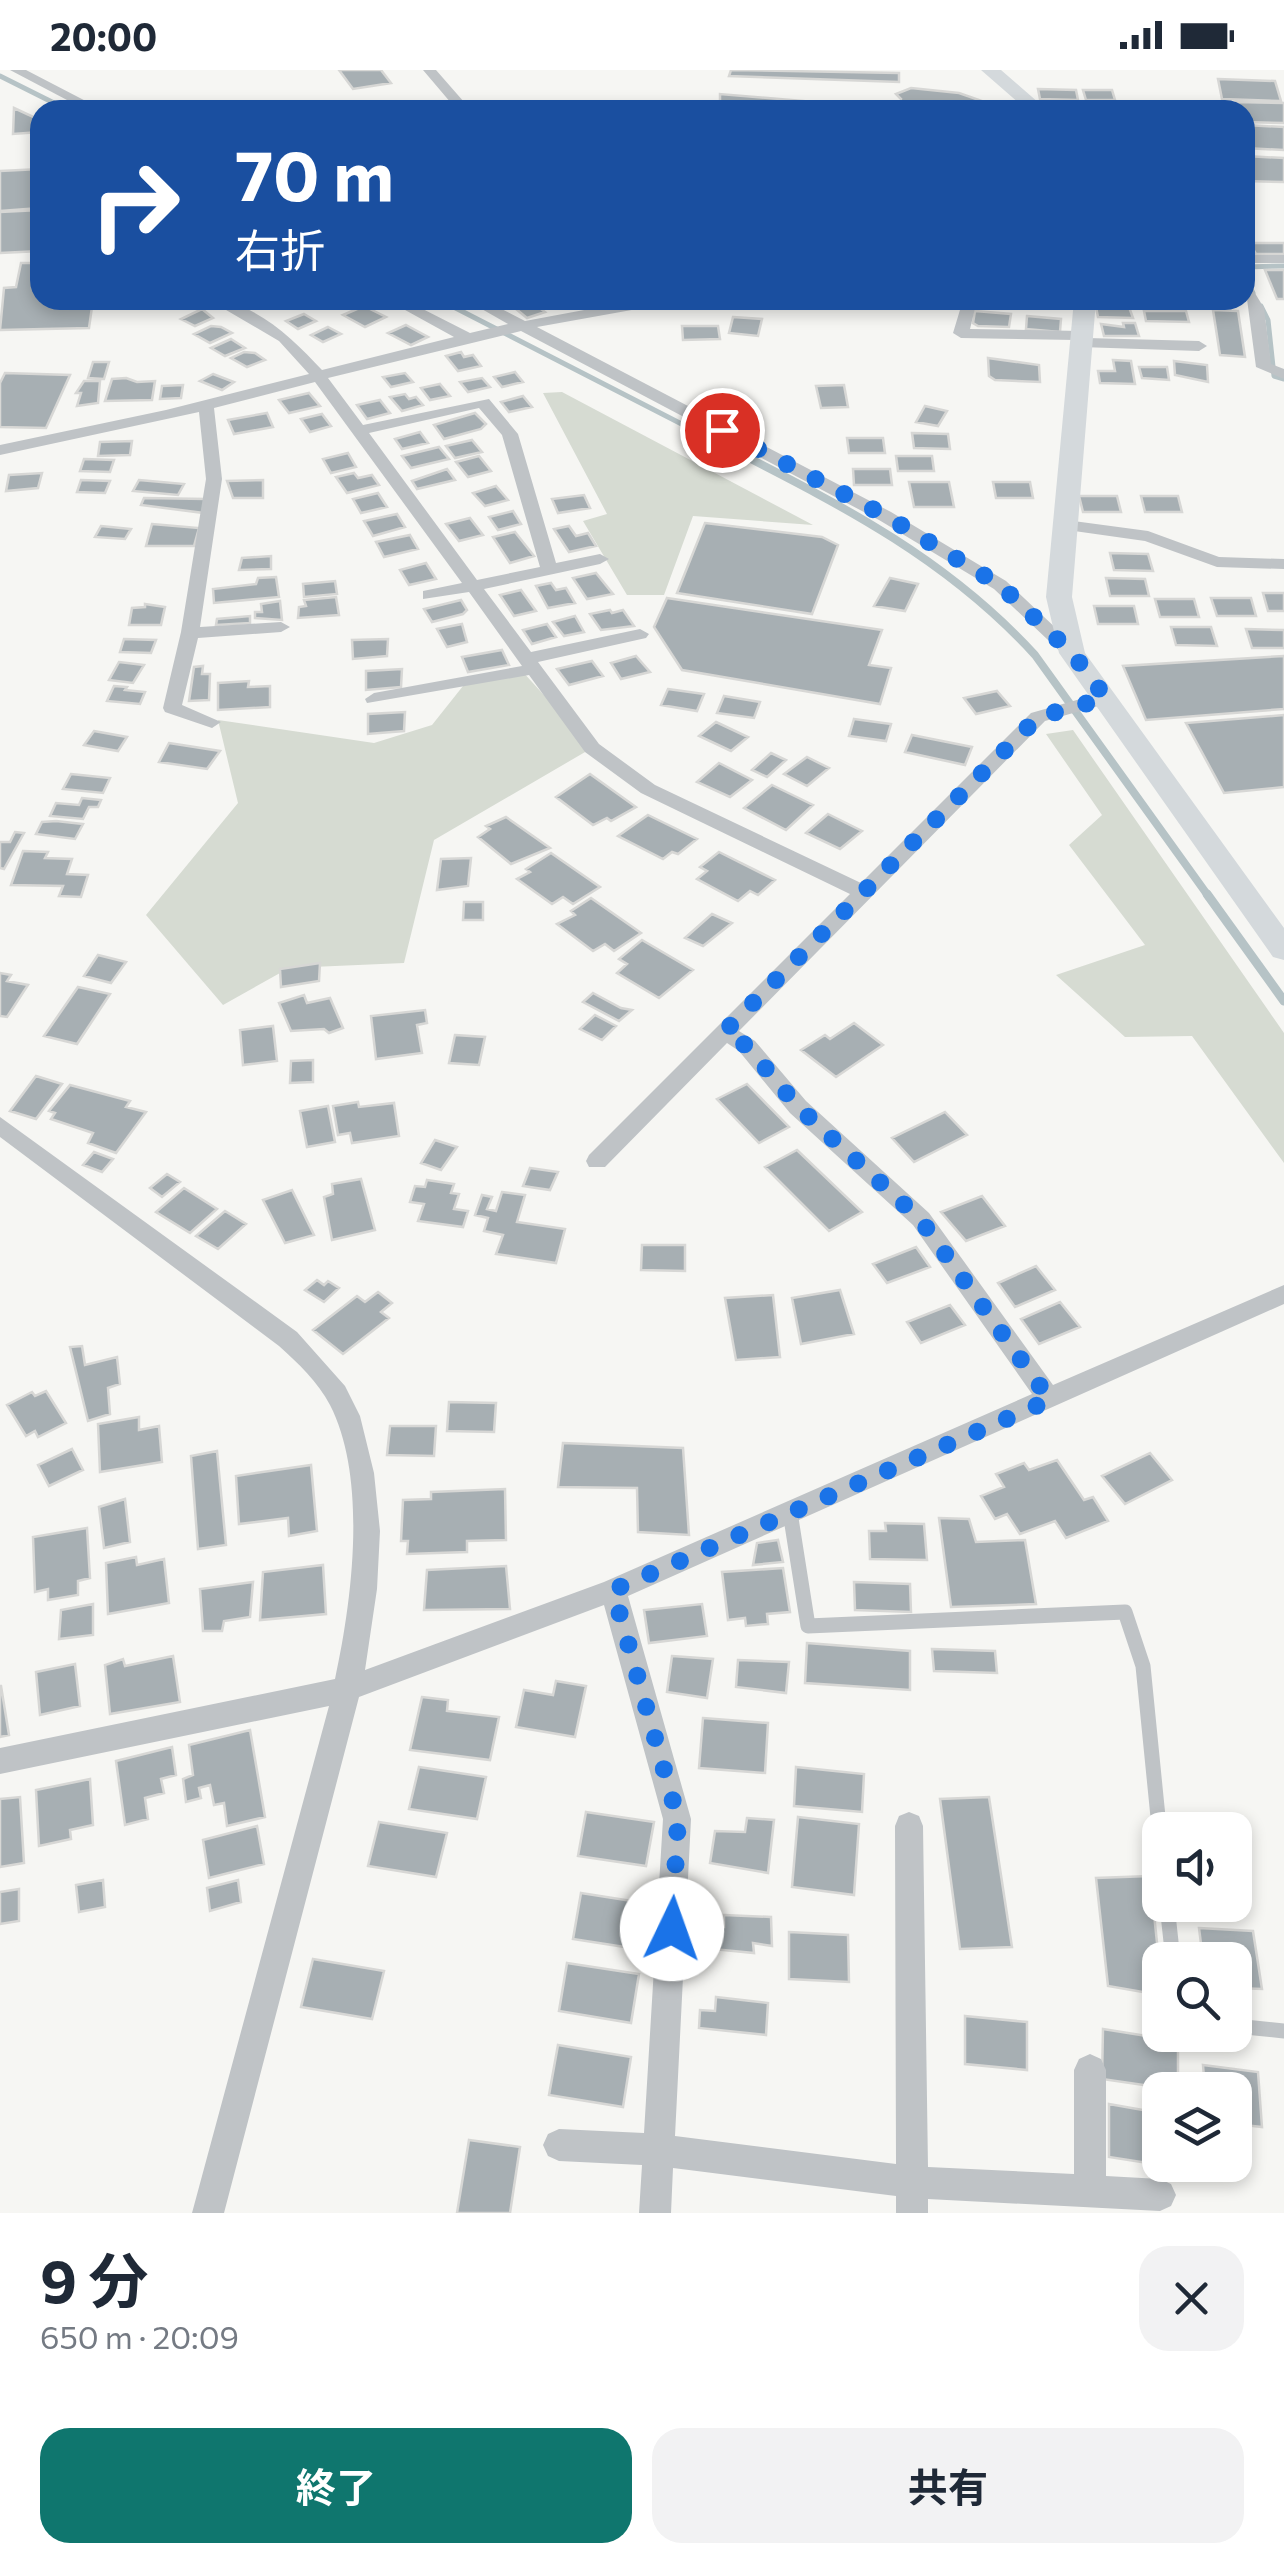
<!DOCTYPE html>
<html lang="ja">
<head>
<meta charset="utf-8">
<style>
	:root { --surface:#fff; --page:#f2f2f3; --text:#1f2937; --muted:#747a83; --accent:#0f766e }
	body { margin:0; font-family:Commissioner,"Noto Sans JP",sans-serif; background:var(--page); color:var(--text); height:100vh; display:flex; flex-direction:column; font-size:38px; white-space:nowrap }
	* { box-sizing:border-box; margin:0 }
	p { font-size:32px; color:var(--muted) }
	.icon { flex:none; width:55px; height:55px; fill:none; stroke:currentColor; stroke-width:2; stroke-linecap:round; stroke-linejoin:round }
	.map { position:relative; height:2143px; overflow:hidden }
	.sheet { display:flex; flex-direction:column; background:var(--surface); flex:1 }
	.sheet>* { flex:none }
	.guide { position:absolute; left:30px; top:30px; width:1225px; height:210px; border-radius:30px; box-shadow:0 5px 15px #0003; background:#1a4fa0; color:#fff; overflow:hidden }
	.buttons { position:absolute; left:1142px; top:1742px; display:grid; gap:20px }
	.buttons a { display:grid; place-items:center; width:110px; height:110px; border-radius:20px; background:var(--surface); box-shadow:0 5px 15px #0003; font-size:50px }
	.pin { position:absolute; display:grid; place-items:center; width:85px; height:85px; color:#fff; margin:-42px; border:5px solid #fff; border-radius:50%; box-shadow:0 2px 10px #0007 }
	.me { position:absolute; width:110px; margin:-55px; rotate:3deg; stroke-linejoin:round; filter:drop-shadow(0 0 8px #0008) }
	.turn { display:flex; align-items:center; gap:35px; height:210px; padding:0 40px; font-size:45px }
	.turn .icon { width:130px; height:130px; stroke-width:2.5 }
	.turn b { display:block; font-size:70px; line-height:85px }
	.round { display:grid; place-items:center; flex:none; width:105px; height:105px; border-radius:30px; background:var(--page) }
	.summary { display:flex; align-items:center; justify-content:space-between; height:170px; padding:0 40px }
	h1 { font-size:60px; font-weight:700; line-height:75px }
	.action { display:flex; gap:20px; margin-top:auto; padding:20px 40px }
	.action a { flex:1; height:115px; border-radius:30px; background:var(--accent); color:#fff; font-size:40px; font-weight:700; line-height:115px; text-align:center }
	.action a+a { background:var(--page); color:var(--text) }
	.status { display:flex; justify-content:space-between; align-items:center; height:70px; padding:0 50px; background:var(--surface); direction:ltr }
	.status svg { height:28px; fill:currentColor }
	.map>svg:first-child { display:block }
	.green { fill:#d6dbd2 }
	.lines { fill:none; stroke-linecap:round; stroke-linejoin:round }
	.stream-far2 { stroke:#b6c3c6; stroke-width:5 }
	.stream-far1 { stroke:#b6c3c6; stroke-width:8 }
	.stream { stroke:#b6c3c6; stroke-width:9 }
	.building { fill:#a7afb3; stroke:#d7d7d5; stroke-width:2.5 }
	.lane { stroke:#bfc3c6; stroke-width:15 }
	.street { fill:#bfc3c6; fill-rule:evenodd }
	.secondary { fill:#d4d9dc; fill-rule:evenodd }
	.route { stroke:#1a73e8; stroke-width:18; stroke-dasharray:0 32.4 }
</style>
</head>
<body>
<div class="status"><b>20:00</b><svg viewBox="0 0 49 12"><path d="M0 12V9h3v3zM5 12V6h3v6zM10 12V3h3v9zM15 12V0h3v12zM26 1h20v11H26zM47 4h2v5h-2z"/></svg></div>
<div class="map">
<svg width="1284" height="2143" viewBox="0 0 1284 2143">
	<rect width="100%" height="100%" fill="#f6f6f3"/>
	<!-- green -->
	<path class="green" d="M562 322 813 455 693 446 664 525H627L583 451 607 444 543 323Z
		M522 601 592 678 434 770 404 893 289 898 223 935 146 845 238 733 218 650 374 673 432 655 463 616Z
		M1073 660 1284 963V1093L1192 966 1125 967 1056 905 1145 875 1069 775 1102 745 1046 664Z"/>
	<g class="lines">
		<!-- stream-far2 -->
		<path class="stream-far2" d="M0 6 68 40
			M1245 197 1284 196
			M1245 207 1253 223
			M440 230 705 366
			M1261 236 1268 250 1274 306 1284 309"/>
		<!-- stream-far1 -->
		<path class="stream-far1" d="M700 363C824 427 939 480 1035 585L1209 827"/>
		<!-- stream -->
		<path class="stream" d="M1207 824 1284 931"/>
	</g>
	<!-- building -->
	<path class="building" d="M339 0H381L391 13 353 19Z
		M731 0 899 3V12L729 6Z
		M1218 9 1275 11 1281 31 1222 29Z
		M911 18 959 23 982 31 973 37 966 36 965 40 720 37V24L896 39 901 29 896 24Z
		M1038 19 1076 20 1078 30 1040 29Z
		M1083 20H1112L1115 30H1086Z
		M1236 32 1284 33V53L1245 52V40H1238Z
		M14 38 40 50V62L13 64Z
		M1245 55 1284 57V80L1245 78Z
		M1245 86 1284 88V112L1245 111Z
		M40 99V138L0 141V101Z
		M40 140V181L0 183V142Z
		M1250 173H1284V184H1256Z
		M21 193H40V230H93L89 258 0 260 4 218 16 217Z
		M1265 200H1284V229H1277Z
		M529 230 545 242 527 248 510 234Z
		M364 236 386 247 365 257 343 245Z
		M1096 237H1129L1133 248 1098 247Z
		M202 239 213 248 195 256 181 249Z
		M1213 240 1238 241 1245 287 1220 285Z
		M975 241 1011 244 1009 257 978 256 973 253Z
		M1144 241H1186L1189 252 1146 251Z
		M304 244 316 251 298 259 286 251Z
		M1027 246 1061 249 1060 262 1026 259Z
		M733 247 762 249 758 266 729 263Z
		M1123 253H1135L1139 266H1104L1101 254 1124 257Z
		M406 255 428 267 411 275 388 263Z
		M211 256 221 257 232 263 210 273 194 264Z
		M682 256H718L720 269 683 270Z
		M328 257 341 264 323 272 311 265Z
		M231 269 245 278 225 286 211 278Z
		M244 282 255 283 265 290 247 297 231 288Z
		M461 282 464 287 473 285 481 296 458 301 446 286Z
		M988 288 1039 295 1040 312 995 310 989 306Z
		M1113 290 1131 291 1135 314 1100 313 1098 301H1115Z
		M1174 291 1207 295 1208 312 1175 305Z
		M93 292H109L104 309 88 308Z
		M1139 297H1167L1169 310 1142 308Z
		M515 302 523 312 502 317 494 307Z
		M5 303 70 305 46 358 0 357V313Z
		M405 303 413 312 391 317 383 307Z
		M213 304 234 312 222 320 200 311Z
		M126 308 137 312 155 311 152 330 105 331 112 309Z
		M482 308 490 317 468 322 460 312Z
		M84 311H100L98 333 77 336 81 323H76Z
		M440 314 450 326 430 330 421 318Z
		M183 315 181 328 160 329 162 316Z
		M844 315 848 337 821 338 816 316Z
		M309 323 320 336 289 343 279 330Z
		M405 324 409 329 416 327 423 335 402 341 390 327Z
		M523 326 532 337 509 342 501 332Z
		M380 330 390 343 367 349 357 335Z
		M925 336 947 341 938 356 916 352Z
		M267 343 273 357 234 364 228 350Z
		M475 343 486 354 481 359 444 369 434 355Z
		M322 344 331 356 310 362 301 349Z
		M420 362 428 373 402 379 395 369Z
		M912 363 948 364 950 379 914 378Z
		M847 368H883L885 383H849Z
		M472 370 482 382 455 388 446 376Z
		M132 371 130 385 98 386 100 372Z
		M439 377 449 389 411 398 402 386Z
		M348 383 356 397 331 403 323 389Z
		M479 386 491 401 468 407 456 392Z
		M896 386H932L934 401H898Z
		M84 389 114 390 110 402 80 401Z
		M447 399 455 410 417 419 412 411Z
		M853 399H890L892 415H854Z
		M42 403 38 418 6 421 9 405Z
		M354 403 358 408 372 405 379 415 347 423 336 407Z
		M81 410 110 411 105 423 77 422Z
		M139 410 184 414 178 425 133 421Z
		M263 410V428H233L227 411Z
		M909 412H949L954 437H914Z
		M993 412H1030L1033 428H996Z
		M496 416 508 430 485 436 473 423Z
		M378 423 387 437 361 443 353 429Z
		M584 425 590 438 558 443 552 429Z
		M1079 426H1117L1121 442H1083Z
		M1141 426H1178L1182 442H1145Z
		M144 428 206 429 204 443 141 435Z
		M513 441 521 454 498 460 489 447Z
		M397 444 405 457 373 466 364 451Z
		M470 448 483 465 459 471 446 454Z
		M705 453 822 467 838 475 812 544 677 523Z
		M152 454 199 458 194 476H146Z
		M101 456 131 459 125 469 95 467Z
		M569 456 576 466 588 463 596 476 569 482 554 459Z
		M515 462 534 486 510 493 493 467Z
		M410 465 418 479 384 487 376 472Z
		M1110 483 1148 484 1153 501 1114 500Z
		M271 486V499L239 500 242 488Z
		M426 493 436 509 409 515 400 500Z
		M596 503 613 524 587 529 573 508Z
		M276 507 279 527 214 533 213 519 256 514 258 508Z
		M890 508 918 514 905 541 874 536Z
		M1106 508 1145 509 1149 526H1110Z
		M335 511 337 524 304 527 303 514Z
		M551 513 556 520 566 518 575 533 548 538 536 516Z
		M521 520 536 541 514 546 500 525Z
		M1263 523H1284V541H1268Z
		M336 527 339 545 298 548 299 537 306 536 304 530Z
		M667 528 882 560 869 595 891 598 880 634 682 600 654 557Z
		M1211 528H1251L1256 546H1217Z
		M1155 529H1194L1199 547H1160Z
		M461 530 467 540 463 544 432 552 424 539Z
		M280 531 282 550 255 548V542H262L261 534Z
		M145 534 165 537 161 555H129L132 538 145 537Z
		M1094 536H1134L1138 554H1098Z
		M610 540 612 543 623 540 634 556 601 560 590 544Z
		M250 546V553L216 555 217 549Z
		M575 546 584 562 564 566 553 552Z
		M462 554 467 572 447 577 437 559Z
		M547 554 556 567 532 574 523 560Z
		M1171 557H1211L1217 576 1176 575Z
		M1246 559 1284 560V578H1252Z
		M124 569 156 570 151 583 120 582Z
		M388 569 387 586 353 589 352 570Z
		M502 580 509 595 468 602 462 587Z
		M636 586 650 602 621 609 611 593Z
		M1284 586V639L1146 650 1123 596Z
		M592 591 603 606 569 615 557 599Z
		M119 592 144 595 133 613 109 610Z
		M203 596 202 604H210L209 630 189 631 194 597Z
		M402 599 401 617 366 620V601Z
		M249 611 248 617 270 616V637L218 640V613Z
		M114 616 127 617 125 620 145 622 140 634 107 631Z
		M668 619 704 624 697 641 661 635Z
		M997 621 1010 636 976 644 964 628Z
		M724 626 760 632 754 648 717 643Z
		M405 642 404 661 368 664V644Z
		M1284 645V717L1224 723 1186 653Z
		M854 649 891 654 886 671 849 666Z
		M716 652 748 667 731 681 699 666Z
		M94 661 127 667 118 681 84 675Z
		M912 665 972 677 965 695 905 682Z
		M169 673 220 681 207 699 159 692Z
		M771 683 786 690 767 707 752 700Z
		M807 687 829 698 807 716 784 704Z
		M719 693 752 710 730 727 697 712Z
		M71 704 110 708 103 723 63 719Z
		M590 704 636 737 611 751 607 748 593 755 556 727Z
		M772 715 813 735 786 760 744 738Z
		M82 728 101 730 98 737H89L83 749 50 746 56 733 79 735Z
		M828 744 862 761 840 779 806 763Z
		M648 745 697 769 678 784 672 782 663 789 618 766Z
		M506 747 550 778 511 794 478 767 490 759 486 756Z
		M56 751 83 754 75 769 36 764 42 752Z
		M15 762 24 763 4 799 0 798V772H10Z
		M23 781 48 782 45 788 72 789 67 804 88 805 81 827 59 826 63 816 11 815Z
		M719 782 775 810 758 825 750 821 738 831 697 809 707 801 700 797Z
		M551 783 600 817 573 834 563 827 552 834 517 809 530 802 526 799Z
		M471 788 468 816 437 820 441 789Z
		M591 828 641 863 614 881 605 874 593 881 557 854 575 845 571 841Z
		M464 832H483V850H463Z
		M712 844 732 853 703 876 685 868Z
		M642 870 693 900 659 928 617 903 627 894 619 889Z
		M98 885 126 892 111 913 84 906Z
		M320 893 319 911 281 917 280 899Z
		M0 903 11 905 7 911 28 915 7 947 0 946Z
		M78 917 110 924 77 974 44 966Z
		M593 923 621 938 632 940 619 951 583 932Z
		M304 925 307 933 330 928 343 958 329 963 324 959 291 961 279 933Z
		M425 940 427 953 417 955 422 983 376 989 371 946Z
		M595 945 616 956 602 970 580 959Z
		M854 953 883 975 836 1007 801 980 825 965 830 969Z
		M273 956 277 991 243 995 240 960Z
		M455 965 485 967 479 995 449 993Z
		M313 990V1012L290 1013 291 991Z
		M36 1006 62 1014 36 1049 10 1041Z
		M747 1014 789 1057 759 1073 717 1029Z
		M70 1015 130 1031 126 1037 146 1042 116 1083 88 1073 93 1063 51 1049 55 1043 49 1041Z
		M358 1032 359 1037 394 1033 399 1066 352 1073 350 1063 338 1065 333 1036Z
		M328 1036 335 1072 307 1077 300 1041Z
		M945 1042 967 1065 914 1092 892 1068Z
		M435 1070 457 1077 441 1100 421 1093Z
		M797 1080 862 1142 829 1161 765 1097Z
		M94 1082 113 1089 102 1102 83 1095Z
		M530 1098 558 1102 550 1120 523 1116Z
		M167 1104 180 1112 162 1127 150 1118Z
		M361 1109 375 1160 332 1170 324 1127 333 1124 332 1114Z
		M427 1110 454 1114 451 1123 459 1124 454 1139 468 1141 463 1157 418 1151 424 1134 410 1132 415 1116 425 1117Z
		M184 1118 217 1139 190 1163 156 1142Z
		M292 1120 314 1165 285 1173 263 1130Z
		M502 1122 525 1125 517 1152 565 1159 556 1193 496 1184 503 1165 484 1161 488 1148 475 1145 482 1125 492 1127 487 1139 496 1141Z
		M982 1126 1005 1156 966 1171 941 1142Z
		M225 1141 246 1154 218 1179 196 1166Z
		M642 1175H685V1201L641 1200Z
		M916 1177 930 1197 887 1213 873 1194Z
		M1036 1196 1055 1220 1015 1237 998 1213Z
		M317 1210 324 1215 328 1211 339 1218 324 1232 305 1220Z
		M840 1220 854 1264 801 1274 792 1228Z
		M378 1222 392 1233 381 1242 389 1248 343 1284 313 1260 357 1226 365 1232Z
		M773 1225 780 1287 736 1290 725 1228Z
		M1060 1232 1080 1257 1039 1274 1021 1249Z
		M950 1235 965 1255 921 1273 907 1252Z
		M82 1276 85 1295 117 1287 120 1314 108 1318 110 1344 88 1351 70 1277Z
		M46 1321 66 1353 38 1367 35 1361 26 1366 7 1335 32 1322 35 1326Z
		M449 1332 496 1333 494 1362 447 1361Z
		M139 1347V1360L159 1356 162 1392 100 1402 98 1354Z
		M390 1356H436L434 1386 387 1385Z
		M563 1373 683 1378 689 1465 638 1462 637 1418 558 1417Z
		M72 1379 83 1400 49 1416 38 1395Z
		M217 1381 226 1475 198 1479 191 1386Z
		M1150 1383 1172 1410 1125 1434 1102 1406Z
		M1057 1390 1084 1430 1093 1427 1108 1451 1066 1468 1055 1451 1020 1464 1007 1444 995 1449 981 1426 1004 1417 996 1404 1024 1393 1029 1400Z
		M311 1395 317 1461 289 1466 288 1448 239 1454 236 1406Z
		M505 1419 506 1470 467 1471V1482L407 1484 408 1471H401L403 1430 431 1429V1422Z
		M125 1429 130 1472 104 1478 99 1437Z
		M939 1448 969 1449 976 1472 1025 1470 1036 1534 951 1537Z
		M885 1453 924 1454 927 1490 870 1489 869 1461H886Z
		M87 1458 90 1508 78 1511V1525L48 1530V1519L35 1522 33 1467Z
		M778 1470 783 1492 753 1495 757 1473Z
		M136 1487 137 1495 164 1489 169 1533 108 1544 106 1493Z
		M323 1495 326 1544 260 1550 263 1502Z
		M506 1496 510 1539 424 1540 427 1500Z
		M783 1498 790 1542 767 1544 768 1554 746 1556 745 1548 728 1550 722 1502Z
		M253 1512 250 1547 224 1551 222 1561H203L200 1519Z
		M854 1512 910 1514 911 1542 855 1540Z
		M93 1534V1565L59 1569 61 1540Z
		M702 1534 707 1566 649 1573 644 1540Z
		M807 1573 910 1581V1620L805 1613Z
		M932 1579 995 1581 997 1603 934 1601Z
		M173 1586 180 1632 110 1644 105 1595 123 1589 125 1596Z
		M672 1586 713 1589 707 1628 667 1622Z
		M738 1590 789 1592 786 1623 736 1617Z
		M75 1594 80 1636 40 1645 36 1602Z
		M556 1611 586 1616 575 1667 516 1657 524 1620 553 1625Z
		M1 1616 9 1665 0 1667V1616Z
		M422 1627 448 1630 447 1641 499 1647 490 1690 410 1680Z
		M703 1648 768 1653 765 1703 699 1698Z
		M250 1660 265 1747 227 1756 224 1733 214 1735 210 1715 199 1718 201 1728 186 1732 183 1709 193 1705 189 1675Z
		M172 1677 176 1705 161 1709 164 1723 145 1728 148 1749 125 1755 116 1691Z
		M419 1697 486 1707 477 1749 409 1739Z
		M796 1697 864 1704 862 1742 794 1736Z
		M90 1709 93 1755 70 1760 71 1769 39 1776 36 1720Z
		M20 1727 24 1793 0 1797V1729Z
		M989 1727 1012 1877 960 1879 940 1729Z
		M586 1742 654 1752 646 1796 578 1786Z
		M798 1747 859 1754 854 1825 792 1817Z
		M747 1748 774 1750 768 1803 710 1793 715 1761 745 1762Z
		M379 1752 447 1763 436 1807 368 1796Z
		M257 1756 264 1794 209 1808 203 1770Z
		M1150 1806 1160 1901V1925L1108 1916 1096 1808Z
		M103 1810 105 1837 79 1842 76 1815Z
		M238 1810 241 1832 210 1841 207 1818Z
		M19 1819V1851L0 1854V1822Z
		M581 1823 651 1834 644 1880 573 1869Z
		M724 1845 771 1847 772 1876 753 1873 754 1883 702 1878 706 1857H724Z
		M1199 1858 1253 1861 1262 1919 1235 1918V1890H1203Z
		M789 1862 848 1865 849 1912 789 1909Z
		M313 1889 384 1901 372 1949 301 1937Z
		M567 1893 639 1904 631 1953 559 1941Z
		M716 1927 768 1933 766 1965 699 1958 700 1940 715 1941Z
		M965 1946 1027 1952V2000L965 1994Z
		M1103 1959 1178 1971V2020L1102 2009Z
		M558 1975 631 1987 623 2037 549 2025Z
		M1203 1995 1258 2002 1262 2057 1235 2054V2020H1205Z
		M1109 2034 1160 2043V2095H1186V2099L1109 2087Z
		M469 2070 520 2077 510 2143H457Z"/>
	<g class="lines">
		<!-- lane -->
		<path class="lane" d="M790 1442 808 1556 1125 1542 1143 1596 1160 1767
			M1167 1835 1173 1890
			M1235 1956 1284 1961"/>
		<!-- street -->
		<path class="street" d="M10 0H26L103 40H86Z
			M423 0H436L471 40H457Z
			M1245 185H1284V193H1245Z
			M1245 214 1250 215 1264 238 1271 294 1284 299V309L1256 297Z
			M209 230C254 230 293 269 322 300L454 267 387 230H405L470 263 508 254 466 230H484L525 251 638 230H672L665 234 537 257 891 442 1006 511 1078 579V587H1066L994 519 879 450 521 261 328 308 363 355 489 329 518 364 556 493 600 484 609 489 600 494 484 519 531 582 640 559 649 564 646 568 538 592 599 674 655 715 861 813 1031 643 1105 622 1114 628 1112 632 1045 651 739 961 755 971 806 1031 929 1143 1053 1315 1284 1215V1234L628 1526 691 1749 675 2066 896 2094 895 1756 899 1746 909 1742 919 1746 923 1756 928 2097 1074 2104V2000L1079 1989 1090 1984 1101 1989 1106 2000V2106L1160 2109 1171 2114 1176 2125 1171 2136 1160 2141 928 2129V2143H896V2126L673 2098 671 2143H639L642 2095 559 2091 548 2086 543 2075 548 2064 559 2059 644 2063 663 1749 604 1535 359 1627 224 2143H192L329 1636 0 1704V1678L335 1609C352 1531 368 1409 330 1335 318 1312 298 1293 279 1276L0 1067V1047L297 1262 345 1316 360 1346 374 1403 380 1461 377 1519 365 1600 604 1512 1032 1324 913 1155 790 1043 739 981 727 973 605 1097H589L586 1091 589 1085 850 824 641 723 585 682 529 605 367 633 365 629 374 623 522 596 469 522 423 529V521L462 513 315 312 214 338 222 409 200 557 281 552 290 557 281 562 198 568 182 635 221 652 212 658 165 642 163 638 181 562 206 409 199 342 0 385V375L166 340 309 304 279 271ZM479 338 502 365 540 497 477 510 369 363Z
			M963 230H977L970 259 1081 261 1087 268 1199 271 1207 276 1199 281 1081 277 1075 270 961 268 953 263Z
			M1066 450 1148 461 1219 487 1284 489V499L1217 497 1145 471 1060 459V451Z"/>
		<!-- secondary -->
		<path class="secondary" d="M981 0H1001L1047 40H1027Z
			M1074 230H1096L1072 527 1085 583 1284 858V890L1273 887 1059 583 1046 527Z"/>
	</g>
	<g class="lines">
		<!-- route -->
		<path class="route" d="M672 1859 678 1749 613 1520 1050 1330 920 1149 798 1037 747 976 724 962 1038 647 1106 628 1072 583 1000 515 886 446 722 360"/>
	</g>
</svg>
<div class="buttons">
<a><svg class="icon" aria-label="sound" viewBox="0 0 24 24"><path d="M4 9h4l5-4v14l-5-4H4zM17 9q2 3 0 6"/></svg></a>
<a><svg class="icon" aria-label="search" viewBox="0 0 24 24"><circle cx="10" cy="10" r="6"/><path d="M15 15l6 6"/></svg></a>
<a><svg class="icon" aria-label="layers" viewBox="0 0 24 24"><path d="M12 4l9 5-9 5-9-5zM3 14l9 5 9-5"/></svg></a>
</div>
<div class="pin" style="left:722px;top:360px;background:#d93025"><svg class="icon" aria-label="arrive" viewBox="0 0 24 24"><path d="M6 21V4h12l-3 4 3 4H6"/></svg></div>
<svg class="me" style="left:672px;top:1859px" viewBox="-20 -20 40 40"><circle r="19" fill="#fff"/><path d="M0-13L10 11 0 6-10 11z" fill="#1a73e8"/></svg>
<div class="guide">
<div class="turn"><svg class="icon" aria-label="right" viewBox="0 0 24 24"><path d="M7 20v-9h11M14 6l5 5-5 5"/></svg><div><b>70 m</b>右折</div></div>
</div>
</div>
<section class="sheet">
<div class="summary"><div><h1>9 分</h1><p>650 m · 20:09</p></div><a class="round"><svg class="icon" aria-label="close" viewBox="0 0 24 24"><path d="M6 6l12 12M18 6L6 18"/></svg></a></div>
<div class="action"><a>終了</a><a>共有</a></div>
</section>
</body>
</html>
